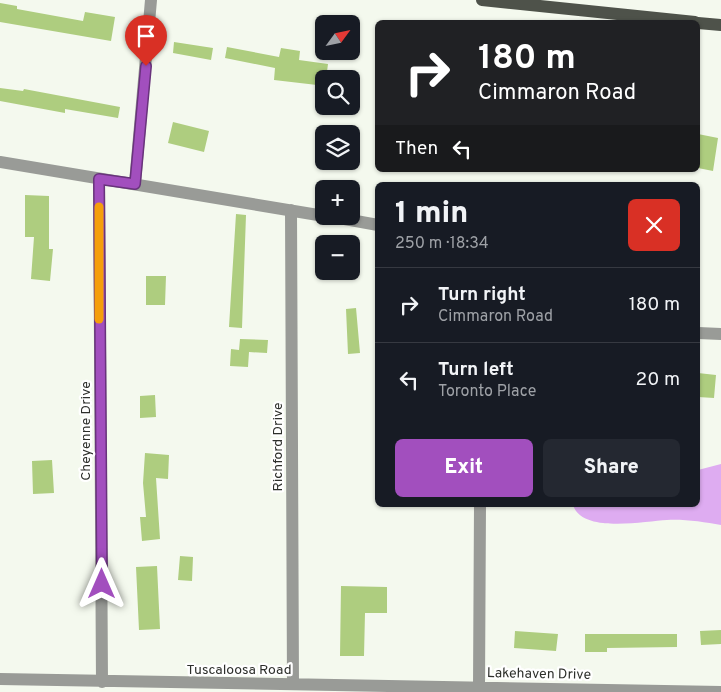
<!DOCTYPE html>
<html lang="en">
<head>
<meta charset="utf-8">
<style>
	:root { --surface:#171b24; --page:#242831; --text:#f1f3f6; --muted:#9ea1a6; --line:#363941; --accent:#a24fbe }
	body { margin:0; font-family:Overpass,sans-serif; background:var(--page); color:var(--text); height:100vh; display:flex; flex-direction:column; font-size:19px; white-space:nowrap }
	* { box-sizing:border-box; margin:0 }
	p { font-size:16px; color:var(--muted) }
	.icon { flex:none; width:28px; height:28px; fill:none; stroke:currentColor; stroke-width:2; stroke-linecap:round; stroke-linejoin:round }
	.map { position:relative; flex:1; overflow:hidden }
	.details { position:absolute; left:375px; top:182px; width:325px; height:325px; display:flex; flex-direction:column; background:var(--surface); border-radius:8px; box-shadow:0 1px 4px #0004 }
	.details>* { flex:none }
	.hud { position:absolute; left:375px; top:20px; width:325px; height:152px; border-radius:8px; box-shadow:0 1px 4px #0004; background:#202124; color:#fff; overflow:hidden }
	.needle { width:32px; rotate:57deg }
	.tools { position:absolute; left:315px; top:15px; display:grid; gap:10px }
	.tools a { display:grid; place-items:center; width:45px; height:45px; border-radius:8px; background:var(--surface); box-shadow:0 1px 4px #0004; font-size:25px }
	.pin { position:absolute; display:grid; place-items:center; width:42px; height:42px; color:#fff; margin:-51px -21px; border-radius:50% 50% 50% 0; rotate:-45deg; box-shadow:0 0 5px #0007 }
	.pin .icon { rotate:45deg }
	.me { position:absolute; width:55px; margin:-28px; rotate:0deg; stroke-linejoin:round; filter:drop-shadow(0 0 4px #0008) }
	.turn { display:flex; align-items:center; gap:18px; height:105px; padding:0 20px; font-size:22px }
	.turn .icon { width:65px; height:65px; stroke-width:2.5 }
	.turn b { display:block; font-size:35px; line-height:42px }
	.then { display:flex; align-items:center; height:48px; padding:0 20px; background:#0003; gap:10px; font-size:19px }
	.round { display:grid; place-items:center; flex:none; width:52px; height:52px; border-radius:8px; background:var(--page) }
	.overview { display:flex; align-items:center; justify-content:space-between; height:85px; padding:0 20px }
	h1 { font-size:30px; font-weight:800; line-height:38px }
	.action { display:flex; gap:10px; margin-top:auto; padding:10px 20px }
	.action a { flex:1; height:58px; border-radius:8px; background:var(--accent); color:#fff; font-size:20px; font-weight:800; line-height:58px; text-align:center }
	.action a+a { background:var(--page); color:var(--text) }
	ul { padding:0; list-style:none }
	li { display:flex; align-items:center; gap:15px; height:75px; padding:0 20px; border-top:1px solid var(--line) }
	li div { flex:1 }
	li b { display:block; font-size:19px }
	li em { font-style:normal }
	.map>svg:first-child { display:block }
	.water { fill:#deacf1 }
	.building { fill:#aecd7f }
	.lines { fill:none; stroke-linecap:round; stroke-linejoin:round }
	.minor { stroke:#999b97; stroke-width:12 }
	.major { stroke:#4e524a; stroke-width:12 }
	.route-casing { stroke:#69337c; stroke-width:12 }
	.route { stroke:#a24fbe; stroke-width:9 }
	.slow { stroke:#f59e0b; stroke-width:9 }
	.labels { text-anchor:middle; stroke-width:4.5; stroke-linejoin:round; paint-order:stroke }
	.street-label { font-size:14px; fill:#2d2f2b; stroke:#fff }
</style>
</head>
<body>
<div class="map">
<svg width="721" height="692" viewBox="0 0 721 692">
	<rect width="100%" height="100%" fill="#f4f9ee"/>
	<!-- water -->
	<path class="water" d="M721 464V525C704 522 684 519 667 520 645 521 582 534 573 505H698V470Z"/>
	<!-- building -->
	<path class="building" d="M0 3 17 6V9L83 21 85 12 115 17 111 41 0 22Z
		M174 42 213 48 211 60 173 53Z
		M227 47 279 57 281 48 300 51 299 60 328 64 326 79 318 78 317 85 274 80 275 68 225 58Z
		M0 88 23 91 24 89 120 107 118 118 65 109V113L0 101Z
		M173 122 209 131 204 152 168 143Z
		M698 134 718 138 713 171 698 168Z
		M25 195 49 196V249H53L50 281 31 279 34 237H25Z
		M236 214 246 215 242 328 229 327Z
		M146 276H166L165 305H146Z
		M356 308 360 353 348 354 346 309Z
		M240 339 268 340 267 353 249 352 248 367 230 366 231 349 239 350Z
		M698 373 716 375 714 398 698 397Z
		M155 395 156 417 140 418V396Z
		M145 453 169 455 168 479 156 478 160 539 142 541 140 517H146L143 483Z
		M52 460 54 493 33 494 32 461Z
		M180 556 193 557 192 581 178 580Z
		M157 566 160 629 139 630 136 567Z
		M341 586 387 587V613H365L364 656H340Z
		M721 630V644L701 645 700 631Z
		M515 631 558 634 556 651 514 648Z
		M585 634H677V647L607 648V652H585Z"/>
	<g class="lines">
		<!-- minor -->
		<path class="minor" d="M0 162 324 216
			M99 179 102 682
			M135 183 151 0
			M291 210 293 684
			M328 216 378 225
			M698 333 721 334
			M0 679 721 692
			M479 687 480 505"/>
		<!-- major -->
		<path class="major" d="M482 0 695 22
			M698 23 721 25"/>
	</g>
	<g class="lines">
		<!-- route casing -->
		<g class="route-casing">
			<path id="route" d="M102 584 99 179 135 184 146 66"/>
		</g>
		<!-- route -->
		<use href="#route" class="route"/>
		<!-- slow -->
		<path class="slow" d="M99 207V319"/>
	</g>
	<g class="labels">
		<!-- street labels -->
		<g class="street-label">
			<text transform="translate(85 431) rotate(-90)" y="5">Cheyenne Drive</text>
			<text transform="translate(277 447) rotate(-90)" y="5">Richford Drive</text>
			<text x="239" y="674">Tuscaloosa Road</text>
			<text transform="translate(539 673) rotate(1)" y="5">Lakehaven Drive</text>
		</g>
	</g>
</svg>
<div class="tools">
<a><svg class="needle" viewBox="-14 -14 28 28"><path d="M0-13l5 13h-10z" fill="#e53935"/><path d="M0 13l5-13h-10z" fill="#9ea1a6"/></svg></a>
<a><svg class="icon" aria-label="search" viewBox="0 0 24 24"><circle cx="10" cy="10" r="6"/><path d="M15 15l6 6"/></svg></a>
<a><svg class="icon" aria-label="layers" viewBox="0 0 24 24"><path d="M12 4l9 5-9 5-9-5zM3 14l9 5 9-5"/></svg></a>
<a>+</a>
<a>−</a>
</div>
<div class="pin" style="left:146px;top:66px;background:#d93025"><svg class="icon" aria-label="arrive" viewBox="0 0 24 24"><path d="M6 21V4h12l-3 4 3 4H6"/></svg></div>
<svg class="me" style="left:102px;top:584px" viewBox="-20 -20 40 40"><path d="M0-17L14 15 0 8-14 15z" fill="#a24fbe" stroke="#fff" stroke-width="4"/></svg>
<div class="hud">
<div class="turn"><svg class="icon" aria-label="right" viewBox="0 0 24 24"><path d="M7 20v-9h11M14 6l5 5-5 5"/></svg><div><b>180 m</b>Cimmaron Road</div></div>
<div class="then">Then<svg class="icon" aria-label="left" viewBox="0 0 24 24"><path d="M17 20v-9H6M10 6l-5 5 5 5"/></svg></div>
</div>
<section class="details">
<div class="overview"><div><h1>1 min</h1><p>250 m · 18:34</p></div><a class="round" style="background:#d93025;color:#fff"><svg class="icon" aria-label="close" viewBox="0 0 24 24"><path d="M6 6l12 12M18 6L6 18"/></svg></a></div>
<ul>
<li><svg class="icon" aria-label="right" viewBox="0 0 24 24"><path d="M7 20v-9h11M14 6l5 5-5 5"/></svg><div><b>Turn right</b><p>Cimmaron Road</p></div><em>180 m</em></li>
<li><svg class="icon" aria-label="left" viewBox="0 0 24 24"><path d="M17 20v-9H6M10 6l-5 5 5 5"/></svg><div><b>Turn left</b><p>Toronto Place</p></div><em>20 m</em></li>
</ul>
<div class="action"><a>Exit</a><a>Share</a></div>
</section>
</div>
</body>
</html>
